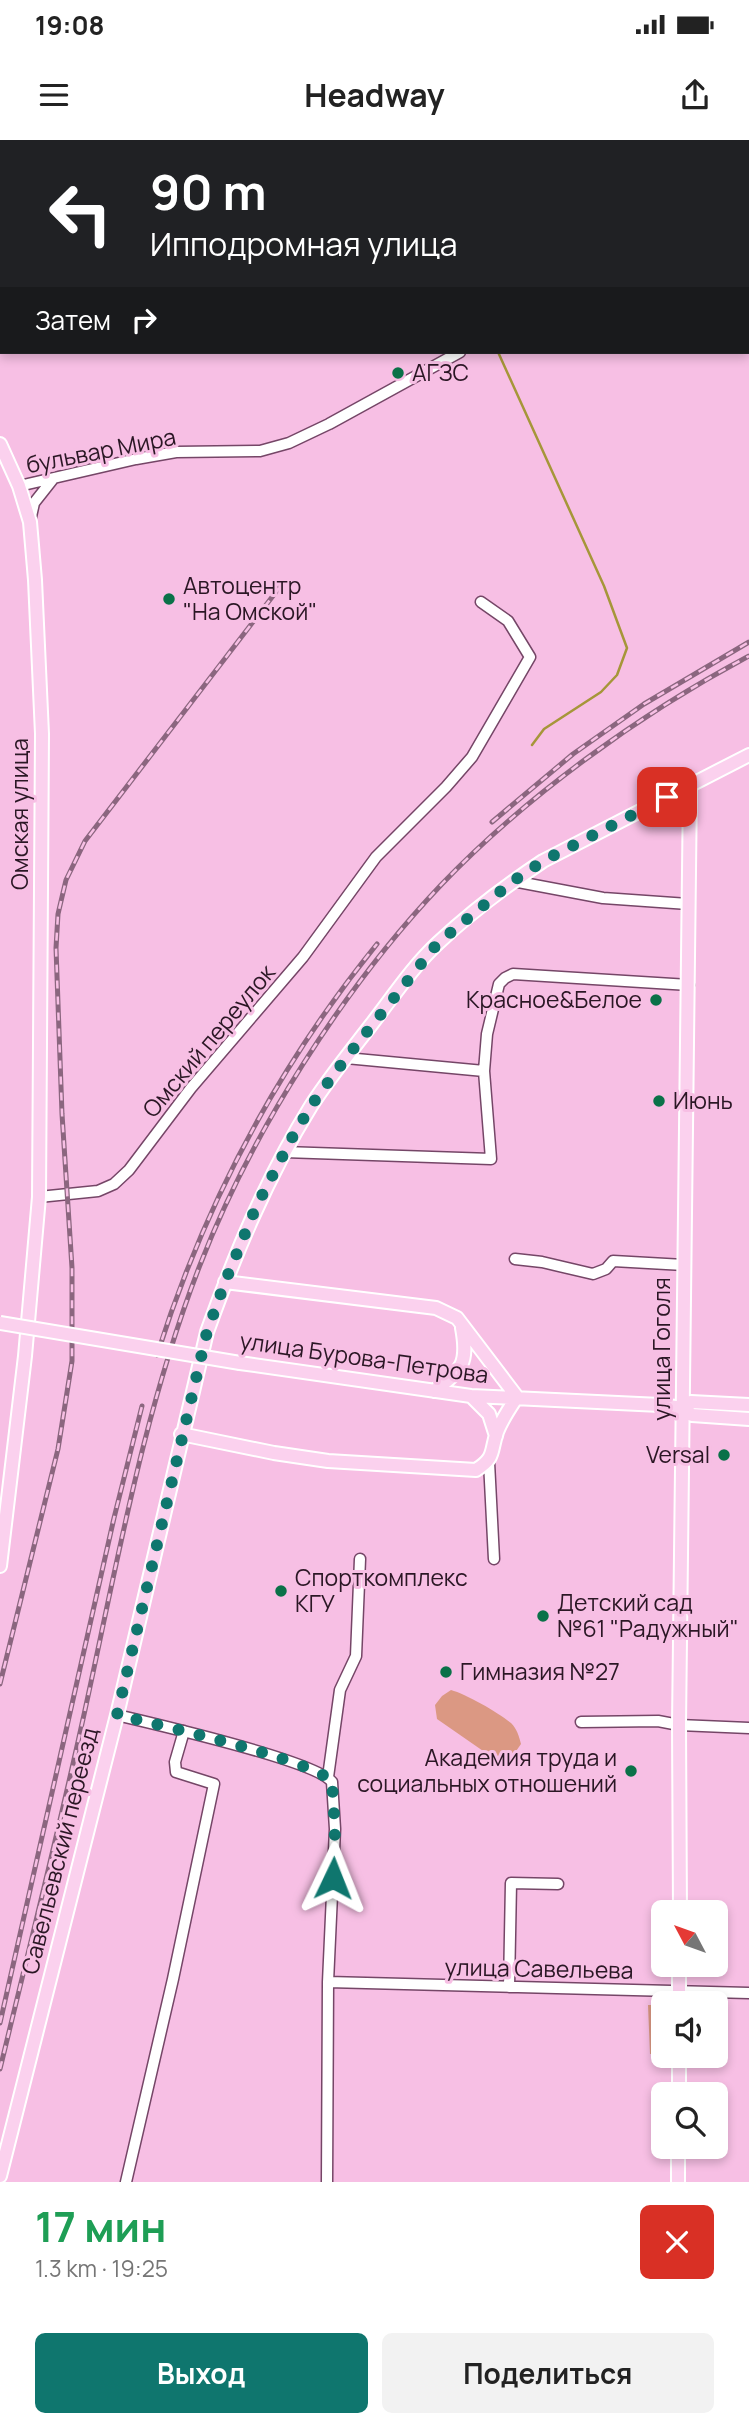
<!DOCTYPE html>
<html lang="ru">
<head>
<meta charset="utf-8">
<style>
	:root { --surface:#fff; --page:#f2f2f2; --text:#222; --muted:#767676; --accent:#0f766e }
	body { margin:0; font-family:Manrope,sans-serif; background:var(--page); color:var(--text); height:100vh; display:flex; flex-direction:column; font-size:26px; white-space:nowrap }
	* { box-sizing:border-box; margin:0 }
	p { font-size:23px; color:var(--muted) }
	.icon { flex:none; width:38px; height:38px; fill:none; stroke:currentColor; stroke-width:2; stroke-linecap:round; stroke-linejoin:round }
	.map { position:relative; height:2042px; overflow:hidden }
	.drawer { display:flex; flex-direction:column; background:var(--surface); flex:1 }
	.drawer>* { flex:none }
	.top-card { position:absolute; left:0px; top:0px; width:749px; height:214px; box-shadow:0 4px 10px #0003; background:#202124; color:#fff; overflow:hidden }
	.needle { width:46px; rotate:311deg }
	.tools { position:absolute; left:651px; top:1760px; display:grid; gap:14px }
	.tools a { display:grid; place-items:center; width:77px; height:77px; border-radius:10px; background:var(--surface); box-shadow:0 4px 10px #0003; font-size:35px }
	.pin { position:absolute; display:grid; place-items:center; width:60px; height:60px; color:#fff; margin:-30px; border-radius:14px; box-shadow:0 4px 10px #0006 }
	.me { position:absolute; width:77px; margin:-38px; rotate:2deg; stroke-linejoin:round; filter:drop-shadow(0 0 5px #0008) }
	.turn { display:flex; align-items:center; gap:24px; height:147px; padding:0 35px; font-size:32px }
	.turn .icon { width:91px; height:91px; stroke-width:2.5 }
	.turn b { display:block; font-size:49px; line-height:60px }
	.then { display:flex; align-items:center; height:66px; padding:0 35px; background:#0003; gap:14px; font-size:26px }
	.round { display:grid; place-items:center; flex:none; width:74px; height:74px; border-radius:10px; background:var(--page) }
	.summary { display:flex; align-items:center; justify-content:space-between; height:119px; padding:0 35px }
	h1 { font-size:42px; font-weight:700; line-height:52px; color:#1e9e55 }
	.action { display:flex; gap:14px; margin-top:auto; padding:14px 35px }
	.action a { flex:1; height:80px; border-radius:10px; background:var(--accent); color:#fff; font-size:28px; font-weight:700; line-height:80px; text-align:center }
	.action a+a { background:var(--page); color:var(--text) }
	.status { display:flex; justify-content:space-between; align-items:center; height:49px; padding:0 35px; background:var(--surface); direction:ltr }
	.status svg { height:19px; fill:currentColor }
	header { display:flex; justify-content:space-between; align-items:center; height:91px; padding:0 35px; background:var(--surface); font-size:32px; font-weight:700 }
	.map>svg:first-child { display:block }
	.green { fill:#db9883 }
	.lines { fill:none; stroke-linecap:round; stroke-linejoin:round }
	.stream { stroke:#a69639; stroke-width:2.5 }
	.minor-casing { stroke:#754667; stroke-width:13 }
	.major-casing { stroke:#fff; stroke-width:16 }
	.minor { stroke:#fff; stroke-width:10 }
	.major { stroke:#fbd1ee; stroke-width:12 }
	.rail-casing { stroke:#8b667f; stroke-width:5 }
	.rail { stroke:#f7bfe4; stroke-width:2.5; stroke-dasharray:8; stroke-linecap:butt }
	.major-bridge-casing { stroke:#fff; stroke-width:16; stroke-linecap:butt }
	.major-bridge { stroke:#fbd1ee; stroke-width:12 }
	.route { stroke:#0f766e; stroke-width:12; stroke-dasharray:0 21.6 }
	.poi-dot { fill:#0a7148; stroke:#f7bfe4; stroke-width:2.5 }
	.labels { text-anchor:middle; stroke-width:6; stroke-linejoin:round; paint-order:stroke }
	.poi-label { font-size:23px; fill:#2b1725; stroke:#f7bfe4; text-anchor:start }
	.street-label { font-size:23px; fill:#2b1725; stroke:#f7bfe4 }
</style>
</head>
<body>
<div class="status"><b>19:08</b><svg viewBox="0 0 49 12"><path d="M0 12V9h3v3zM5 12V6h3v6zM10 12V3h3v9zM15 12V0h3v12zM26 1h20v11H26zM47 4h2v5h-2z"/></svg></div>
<header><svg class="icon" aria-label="menu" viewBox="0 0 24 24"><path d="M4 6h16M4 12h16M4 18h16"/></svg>Headway<svg class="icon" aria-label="share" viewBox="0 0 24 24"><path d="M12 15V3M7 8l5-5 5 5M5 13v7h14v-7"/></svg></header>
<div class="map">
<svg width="749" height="2042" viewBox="0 0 749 2042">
	<rect width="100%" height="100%" fill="#f7bfe4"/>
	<!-- green -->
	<path class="green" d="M451 1550C466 1554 499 1573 511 1583 517 1589 519 1596 521 1604L514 1614 505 1618 486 1613 437 1579 435 1565 442 1556Z
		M648 1865H660L661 1913 650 1914Z"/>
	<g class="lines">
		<!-- stream -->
		<path class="stream" d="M393 0 394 2
			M498 212 604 446 627 508 617 535 601 552 544 589 532 605"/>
		<!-- minor casing -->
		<g class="minor-casing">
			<path id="minor" d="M721 2 722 0
				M19 346 136 319 176 312 260 311 289 303 329 284 460 212
				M30 381 34 363 53 339
				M513 741 603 758 688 764
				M346 918 484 931
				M284 1012 491 1019 484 931 487 894 499 844 505 838 513 834 689 845
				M39 1057 98 1051 114 1044 129 1030 191 948 303 817 376 717 446 647 472 617 530 517 508 481 481 462
				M515 1119 542 1122 593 1134 606 1129 613 1121 684 1125
				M489 1322 494 1419
				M117 1575C151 1583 317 1621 332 1642L335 1689 328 1842 327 2042
				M581 1582 658 1581 679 1585 749 1588
				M328 1637 340 1550 356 1516 360 1419
				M328 1842 749 1853
				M509 1847 511 1743 558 1744
				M126 2042 173 1839 214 1644 176 1632 175 1622 184 1591"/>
		</g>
		<!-- major casing -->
		<g class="major-casing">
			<path id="major" d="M0 304 19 346 30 382 35 440 42 594 39 1057 25 1216 0 1426
				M225 1142 436 1168 457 1178 517 1257
				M240 1223 471 1256 660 1265 683 1268 692 1275 749 1279
				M434 1251C461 1230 469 1225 462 1188
				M471 1256 489 1274 496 1296
				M683 1268 691 1262 749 1265
				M181 1294 274 1313 328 1321 476 1330C496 1317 490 1312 497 1292 502 1279 509 1269 517 1257
				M680 1773 679 1585 690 646
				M679 1864V1825
				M679 1955V1916
				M0 2036 117 1575 207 1192C235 1114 267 1037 311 966 329 938 351 911 371 885 392 858 413 826 438 803 470 773 507 745 543 721L749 615
				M678 2042V2007"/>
		</g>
		<!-- minor -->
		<use href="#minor" class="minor"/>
		<!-- major -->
		<use href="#major" class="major"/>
		<!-- rail casing -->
		<g class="rail-casing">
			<path id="rail" d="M492 682 573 614 644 564 749 502
				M157 1215C204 1066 278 926 377 804
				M0 1544 58 1309 72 1221V1128L62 974 56 808 58 774 66 740 85 701 279 448
				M0 1883 114 1378 142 1266
				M0 1929C29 1809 59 1690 85 1570 118 1419 144 1269 200 1125 251 993 344 847 441 745 526 656 640 574 749 516"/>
		</g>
		<!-- rail -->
		<use href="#rail" class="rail"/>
		<!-- major-bridge casing -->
		<g class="major-bridge-casing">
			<path id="major-bridge" d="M0 1183 240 1223"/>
		</g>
		<!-- major-bridge -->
		<use href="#major-bridge" class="major-bridge"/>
	</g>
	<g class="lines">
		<!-- route -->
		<path class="route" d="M333 1738 335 1689 332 1642C317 1621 151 1583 117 1575L207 1192 225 1142 256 1067 293 996 313 963 346 918 437 804 513 741 543 721 667 657"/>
	</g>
	<!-- markers -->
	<g class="poi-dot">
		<circle cx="398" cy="233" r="7"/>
		<circle cx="169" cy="459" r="7"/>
		<circle cx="656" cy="860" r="7"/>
		<circle cx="659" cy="961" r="7"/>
		<circle cx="724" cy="1315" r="7"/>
		<circle cx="281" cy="1451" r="7"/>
		<circle cx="543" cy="1476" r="7"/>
		<circle cx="446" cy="1532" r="7"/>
		<circle cx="631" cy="1631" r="7"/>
	</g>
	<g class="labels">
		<!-- poi labels -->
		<g class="poi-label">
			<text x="412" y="241">АГЗС</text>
			<text x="183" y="454">Автоцентр<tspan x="183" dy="26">"На Омской"</tspan></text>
			<text x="642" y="868" text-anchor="end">Красное&amp;Белое</text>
			<text x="673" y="969">Июнь</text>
			<text x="710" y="1323" text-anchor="end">Versal</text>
			<text x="295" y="1446">Спорткомплекс<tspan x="295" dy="26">КГУ</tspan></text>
			<text x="557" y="1471">Детский сад<tspan x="557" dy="26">№61 "Радужный"</tspan></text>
			<text x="460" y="1540">Гимназия №27</text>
			<text x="617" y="1626" text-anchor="end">Академия труда и<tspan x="617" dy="26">социальных отношений</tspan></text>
		</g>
		<!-- street labels -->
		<g class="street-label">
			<text transform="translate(101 311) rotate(-11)" y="8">бульвар Мира</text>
			<text transform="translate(20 674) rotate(-90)" y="8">Омская улица</text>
			<text transform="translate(209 901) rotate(-50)" y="8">Омский переулок</text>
			<text transform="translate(662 1209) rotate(-90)" y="8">улица Гоголя</text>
			<text transform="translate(364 1218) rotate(8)" y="8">улица Бурова-Петрова</text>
			<text transform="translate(60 1711) rotate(-76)" y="8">Савельевский переезд</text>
			<text transform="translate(539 1829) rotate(1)" y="8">улица Савельева</text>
		</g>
	</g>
</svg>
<div class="tools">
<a><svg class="needle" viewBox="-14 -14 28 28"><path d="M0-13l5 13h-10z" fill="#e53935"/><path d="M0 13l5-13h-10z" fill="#767676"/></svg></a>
<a><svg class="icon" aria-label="sound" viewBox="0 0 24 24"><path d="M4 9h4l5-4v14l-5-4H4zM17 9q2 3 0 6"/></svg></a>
<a><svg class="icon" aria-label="search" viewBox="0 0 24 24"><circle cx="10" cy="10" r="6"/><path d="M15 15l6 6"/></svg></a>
</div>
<div class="pin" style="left:667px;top:657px;background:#d93025"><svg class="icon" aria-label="arrive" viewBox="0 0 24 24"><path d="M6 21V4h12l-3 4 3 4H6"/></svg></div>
<svg class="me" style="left:333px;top:1738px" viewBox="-20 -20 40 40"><path d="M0-17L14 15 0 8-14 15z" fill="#0f766e" stroke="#fff" stroke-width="4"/></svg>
<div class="top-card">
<div class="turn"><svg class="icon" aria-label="left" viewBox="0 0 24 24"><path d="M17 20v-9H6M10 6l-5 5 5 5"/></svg><div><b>90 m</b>Ипподромная улица</div></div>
<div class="then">Затем<svg class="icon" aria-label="right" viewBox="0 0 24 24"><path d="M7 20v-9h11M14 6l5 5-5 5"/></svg></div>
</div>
</div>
<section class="drawer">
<div class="summary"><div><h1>17 мин</h1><p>1.3 km · 19:25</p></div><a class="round" style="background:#d93025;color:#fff"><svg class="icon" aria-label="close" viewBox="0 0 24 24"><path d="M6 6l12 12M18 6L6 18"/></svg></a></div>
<div class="action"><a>Выход</a><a>Поделиться</a></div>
</section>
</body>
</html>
